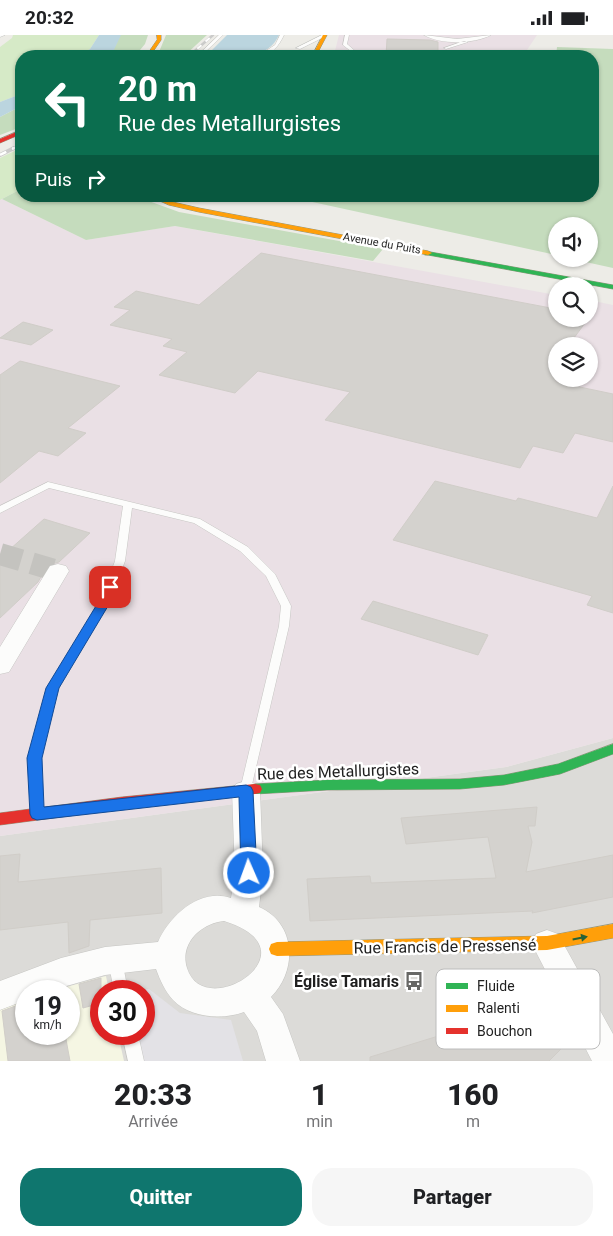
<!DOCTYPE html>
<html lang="fr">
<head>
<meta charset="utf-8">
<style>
	:root { --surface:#fff; --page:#f6f6f6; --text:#202124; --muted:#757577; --accent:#0f766e }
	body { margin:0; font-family:Roboto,sans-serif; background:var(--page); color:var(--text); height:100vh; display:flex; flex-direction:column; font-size:19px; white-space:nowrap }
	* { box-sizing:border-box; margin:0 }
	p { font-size:16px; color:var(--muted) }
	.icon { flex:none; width:28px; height:28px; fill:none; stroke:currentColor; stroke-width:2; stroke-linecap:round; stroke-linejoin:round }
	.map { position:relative; height:1026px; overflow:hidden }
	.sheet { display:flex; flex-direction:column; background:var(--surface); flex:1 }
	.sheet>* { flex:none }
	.guide { position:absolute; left:15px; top:15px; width:584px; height:152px; border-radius:20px; box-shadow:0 1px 4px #0004; background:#0b6e4f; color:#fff; overflow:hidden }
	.tools { position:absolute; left:548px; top:182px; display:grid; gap:10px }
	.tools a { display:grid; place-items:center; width:50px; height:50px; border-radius:50%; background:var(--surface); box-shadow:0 1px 4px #0004; font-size:25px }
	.speed { position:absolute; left:15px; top:945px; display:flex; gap:10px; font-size:25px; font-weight:700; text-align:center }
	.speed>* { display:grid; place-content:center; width:65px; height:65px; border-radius:50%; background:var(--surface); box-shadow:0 1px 4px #0004; line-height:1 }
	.speed small { font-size:12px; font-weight:400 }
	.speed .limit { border:8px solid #d22; background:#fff; color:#111 }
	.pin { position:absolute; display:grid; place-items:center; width:42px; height:42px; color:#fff; margin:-21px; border-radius:10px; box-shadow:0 2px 8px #0006 }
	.me { position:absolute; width:55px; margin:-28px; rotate:358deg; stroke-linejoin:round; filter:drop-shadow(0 0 4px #0008) }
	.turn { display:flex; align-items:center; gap:18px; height:105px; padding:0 20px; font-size:22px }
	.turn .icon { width:65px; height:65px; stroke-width:2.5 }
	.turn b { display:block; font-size:35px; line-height:42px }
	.then { display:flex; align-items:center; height:48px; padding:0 20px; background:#0003; gap:10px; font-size:19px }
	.eta { display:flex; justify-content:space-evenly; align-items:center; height:85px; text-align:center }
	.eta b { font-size:30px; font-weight:800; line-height:35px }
	.cta { display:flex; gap:10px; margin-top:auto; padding:10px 20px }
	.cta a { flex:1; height:58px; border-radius:20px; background:var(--accent); color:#fff; font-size:20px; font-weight:800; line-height:58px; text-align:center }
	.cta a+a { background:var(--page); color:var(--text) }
	.status { display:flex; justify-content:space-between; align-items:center; height:35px; padding:0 25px; background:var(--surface); direction:ltr }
	.status svg { height:14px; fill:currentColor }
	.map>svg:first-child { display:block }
	.residential { fill:#dcdbd8; fill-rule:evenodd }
	.industrial { fill:#eae0e5; fill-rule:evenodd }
	.education { fill:#f5f6e3 }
	.grass { fill:#d6eac7 }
	.forest { fill:#c5dcbd }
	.plaza { fill:#e3e2e6 }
	.water { fill:#bbd5df }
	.building { fill:#d4d2ce; stroke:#d0cdc8 }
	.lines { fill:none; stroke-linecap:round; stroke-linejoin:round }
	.street-tunnel { stroke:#c4c3bf; stroke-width:22; stroke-dasharray:22 11; stroke-linecap:butt }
	.lane-casing { stroke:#c6c6c3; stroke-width:1 }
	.street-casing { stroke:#c6c6c3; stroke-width:1 }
	.fast-casing { stroke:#93977f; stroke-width:1 }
	.slow-casing { stroke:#93977f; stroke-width:1 }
	.jam-casing { stroke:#93977f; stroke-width:1 }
	.lane { fill:#fcfcfb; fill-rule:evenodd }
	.street { fill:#fcfcfb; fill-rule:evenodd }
	.fast { fill:#30b455; fill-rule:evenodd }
	.slow { fill:#ff9f0a; fill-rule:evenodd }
	.jam { fill:#e5322d; fill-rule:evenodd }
	.rail-far1-casing { stroke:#cbcbca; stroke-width:2.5 }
	.rail-casing { stroke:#cbcbca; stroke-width:4 }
	.rail-far1 { stroke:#fff; stroke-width:2; stroke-dasharray:5.5; stroke-linecap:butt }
	.rail { stroke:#fff; stroke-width:2.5; stroke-dasharray:7; stroke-linecap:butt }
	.oneway { fill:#276237 }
	.route { fill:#1a73e8; stroke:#114b97 }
	.labels { text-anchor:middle; stroke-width:5; stroke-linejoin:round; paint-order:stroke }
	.far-street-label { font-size:11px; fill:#1f1f1f; stroke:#fff }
	.near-street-label { font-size:16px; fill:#1f1f1f; stroke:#fff }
	.near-poi-label { font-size:16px; font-weight:bold; fill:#1f1f1f; stroke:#fff; text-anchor:end }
	.key { fill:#fff; stroke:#bcbcbc; stroke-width:1 }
	.key-label { font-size:14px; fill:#1f1f1f }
</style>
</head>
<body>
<div class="status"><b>20:32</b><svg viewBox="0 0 49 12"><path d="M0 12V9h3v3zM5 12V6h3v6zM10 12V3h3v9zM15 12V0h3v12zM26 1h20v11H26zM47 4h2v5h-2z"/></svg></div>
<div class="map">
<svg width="613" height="1026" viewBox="0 0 613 1026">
	<rect width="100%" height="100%" fill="#edece7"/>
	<!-- residential -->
	<path class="residential" d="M613 703V1026H0V801L506 732ZM26 956H69V999H26ZM101 956H144V999H101Z"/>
	<!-- industrial -->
	<path class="industrial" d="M339 0H537L523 21H331L335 16Z
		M2 164 86 205 175 191 556 260V284H589V265L613 270V703L506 732 0 801V165ZM556 311H589V344H556Z"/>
	<!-- education -->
	<path class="education" d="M106 941 109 956H101V999H118L124 1026H0V971L26 963V999H69V956H52Z"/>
	<!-- grass -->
	<path class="grass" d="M13 0H99L90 14 79 21H21V59L0 67V12L12 3Z
		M21 113V154L0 165V123Z"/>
	<!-- forest -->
	<path class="forest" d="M120 0H148L145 9 135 21H96Z
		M166 0H207L184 21H154L159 17Z
		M557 12 613 14V233L572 224H589V191H556V220L294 163 592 161V21H556Z
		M21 71V92L0 100V82Z
		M21 154V161H135L179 177 383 214 373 226 175 191 86 205 2 164Z"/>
	<!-- plaza -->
	<path class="plaza" d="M127 954H149L180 978 231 985 243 1026H142L136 999H144V956H128Z"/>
	<!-- water -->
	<path class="water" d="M99 0H121L112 19 109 21H79L90 14Z
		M227 0H279C266 28 232 21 206 21Z
		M21 59V71L0 82V67Z"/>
	<!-- building -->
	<path class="building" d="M387 4 430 5 438 7V21H386Z
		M261 218 556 274V284H588L568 311H556V347L613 359V407L575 398 563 418 533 411 520 433 325 385 350 357 258 336 235 358 159 340 187 317 163 311 172 304 110 290 130 275 114 272 136 256 199 270Z
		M23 287 46 293 53 295 31 310 0 303Z
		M20 326 120 351 68 393 86 398 58 421 39 416 0 448V340Z
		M435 446 516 466 518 463 597 483 613 451V578L587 570 592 561 393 505Z
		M44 484 90 498 59 527 48 530 38 547 0 583V523Z
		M373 566 488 600 478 620 361 584Z
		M537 772 535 791H528L532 807 526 837 613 820V862L532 878 533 876 310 886 307 844 370 841 371 848 496 843 488 802 406 809 401 783Z
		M20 819 18 847 161 833 162 878 90 885 89 911 69 918 68 887 0 895V821Z
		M101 943V968L83 973 79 949Z
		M26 967V999H65L70 1026H8L2 976Z
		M549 967 560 990 572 1003 549 1026H370V1022Z"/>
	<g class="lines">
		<!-- street-tunnel -->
		<path class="street-tunnel" d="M0 519 58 536"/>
		<!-- lane casing -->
		<g class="lane-casing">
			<path id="lane" d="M0 0H5L0 2Z
				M219 0H223L201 21H197Z
				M280 0H284C279 11 271 21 258 21L275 10Z
				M322 0 326 1 300 14 296 13Z
				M345 0H349L347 9 361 21H357L343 10Z
				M424 0 457 4 491 0C474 9 441 10 424 0Z
				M464 6 468 7 446 14 444 13Z
				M48 447 200 484 248 512 275 539 291 571 289 591 250 758 246 760 242 758 240 755 279 591 281 571 266 541 240 516 194 488 132 473 125 526 110 566 59 653 40 723 43 778 42 782 37 783 32 782 31 778 28 723 47 653 100 566 115 526 123 471 49 453 0 478V471Z
				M115 919 120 920 122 925 128 956H114L108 925 110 920Z
				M122 999H138L144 1026H128Z"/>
		</g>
		<!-- street casing -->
		<g class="street-casing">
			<path id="street" d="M58 529 66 531 69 536 9 637 0 639V612L50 531Z
				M246 746 256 749 260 756 263 838 259 872C296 888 298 935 271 962L283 979 300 1026H266L257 996 244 977C223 985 190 983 173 965 165 956 160 945 156 934L105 940 49 956H26V965L0 975V946L61 923 105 912 158 907C170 880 200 853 231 863L235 838 232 756 236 749ZM224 886C319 915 204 989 187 933 179 908 202 888 224 886Z
				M547 895 558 899 613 999V1026H592L536 917 532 908 536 899Z"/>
		</g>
		<!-- fast casing -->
		<g class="fast-casing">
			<path id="fast" d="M425 216 613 250V254L428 220H425Z
				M613 709V719L560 739 504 750 460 754 327 755 255 759 250 758 248 754 250 750 255 749 327 745 460 744 504 740 558 729Z"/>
		</g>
		<!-- slow casing -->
		<g class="slow-casing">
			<path id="slow" d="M157 0H161V5L150 21H146L157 5Z
				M323 0H327L316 21H312Z
				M149 161H158L173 167 199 173 428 216 432 218 428 220 199 177 169 170Z
				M613 889V903L547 915 277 921 271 919 269 914 271 909 277 907 547 901Z"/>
		</g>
		<!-- jam casing -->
		<g class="jam-casing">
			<path id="jam" d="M21 95V99L0 108V104Z
				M255 749 260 750 262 754 260 758 255 759 122 774 0 790V778L122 762Z"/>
		</g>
		<!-- lane -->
		<use href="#lane" class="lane"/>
		<!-- street -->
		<use href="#street" class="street"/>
		<!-- fast -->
		<use href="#fast" class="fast"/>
		<!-- slow -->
		<use href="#slow" class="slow"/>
		<!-- jam -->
		<use href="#jam" class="jam"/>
		<!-- rail-far1 casing -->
		<g class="rail-far1-casing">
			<path id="rail-far1" d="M189 21 213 0
				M12 114 21 110"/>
		</g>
		<!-- rail casing -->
		<g class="rail-casing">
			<path id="rail" d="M0 120 14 113"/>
		</g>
		<!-- rail-far1 -->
		<use href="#rail-far1" class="rail-far1"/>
		<!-- rail -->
		<use href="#rail" class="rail"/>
	</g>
	<!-- one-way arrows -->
	<defs><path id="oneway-solid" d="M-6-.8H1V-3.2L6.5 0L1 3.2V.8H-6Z" transform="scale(1.25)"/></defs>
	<use class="oneway" href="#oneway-solid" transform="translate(580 903) rotate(-11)"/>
	<!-- route -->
	<path class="route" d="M110 549 116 552 111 566 59 653 42 723 44 772 246 750 251 752 253 756 257 838 254 843 249 844 243 843 241 838 239 762 37 785 32 783 30 779 27 723 46 653 99 566 104 552Z"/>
	<!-- icons -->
	<defs>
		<g id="bus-bare" transform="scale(1.5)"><path d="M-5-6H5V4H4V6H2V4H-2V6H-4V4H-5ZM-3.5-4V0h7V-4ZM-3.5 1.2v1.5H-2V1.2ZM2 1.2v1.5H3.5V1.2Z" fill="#676765" stroke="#fff" stroke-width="2.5" paint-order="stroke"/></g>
	</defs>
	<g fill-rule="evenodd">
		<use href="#bus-bare" x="414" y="946"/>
	</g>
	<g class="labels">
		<!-- far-street labels -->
		<g class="far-street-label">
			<text transform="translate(382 208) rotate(10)" y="4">Avenue du Puits</text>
		</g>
		<!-- near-street labels -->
		<g class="near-street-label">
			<text transform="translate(338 736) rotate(-2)" y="6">Rue des Metallurgistes</text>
			<text transform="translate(445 911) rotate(-1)" y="6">Rue Francis de Pressensé</text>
		</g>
		<!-- near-poi labels -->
		<g class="near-poi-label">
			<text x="399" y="952">Église Tamaris</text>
		</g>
	</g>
	<!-- legend -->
	<rect x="436" y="934" width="164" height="80" rx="8" class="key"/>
	<rect x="446" y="948" width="22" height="6" fill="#30b455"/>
	<rect x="446" y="970" width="22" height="7" fill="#ff9f0a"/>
	<rect x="446" y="993" width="22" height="6" fill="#e5322d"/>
	<g class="key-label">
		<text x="477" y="956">Fluide</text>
		<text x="477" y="978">Ralenti</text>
		<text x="477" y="1001">Bouchon</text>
	</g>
</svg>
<div class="tools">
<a><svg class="icon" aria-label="sound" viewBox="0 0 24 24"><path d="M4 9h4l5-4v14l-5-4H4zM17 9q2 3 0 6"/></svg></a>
<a><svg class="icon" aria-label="search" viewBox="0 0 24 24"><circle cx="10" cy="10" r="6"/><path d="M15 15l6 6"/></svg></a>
<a><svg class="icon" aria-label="layers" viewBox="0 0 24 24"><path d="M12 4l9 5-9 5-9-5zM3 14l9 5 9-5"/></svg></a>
</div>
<div class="speed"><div>19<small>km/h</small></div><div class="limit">30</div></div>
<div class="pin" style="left:110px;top:552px;background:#d93025"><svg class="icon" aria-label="arrive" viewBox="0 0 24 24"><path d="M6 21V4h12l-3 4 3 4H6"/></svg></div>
<svg class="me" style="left:249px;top:838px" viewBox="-20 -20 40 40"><circle r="17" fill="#1a73e8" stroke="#fff" stroke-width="3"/><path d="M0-11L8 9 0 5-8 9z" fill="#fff"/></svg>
<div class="guide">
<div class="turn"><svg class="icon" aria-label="left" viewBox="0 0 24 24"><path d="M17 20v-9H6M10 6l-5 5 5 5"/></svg><div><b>20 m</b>Rue des Metallurgistes</div></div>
<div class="then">Puis<svg class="icon" aria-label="right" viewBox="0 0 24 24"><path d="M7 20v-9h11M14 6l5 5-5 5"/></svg></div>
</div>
</div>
<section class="sheet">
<div class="eta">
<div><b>20:33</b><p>Arrivée</p></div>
<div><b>1</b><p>min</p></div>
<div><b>160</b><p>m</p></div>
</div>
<div class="cta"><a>Quitter</a><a>Partager</a></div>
</section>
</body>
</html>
